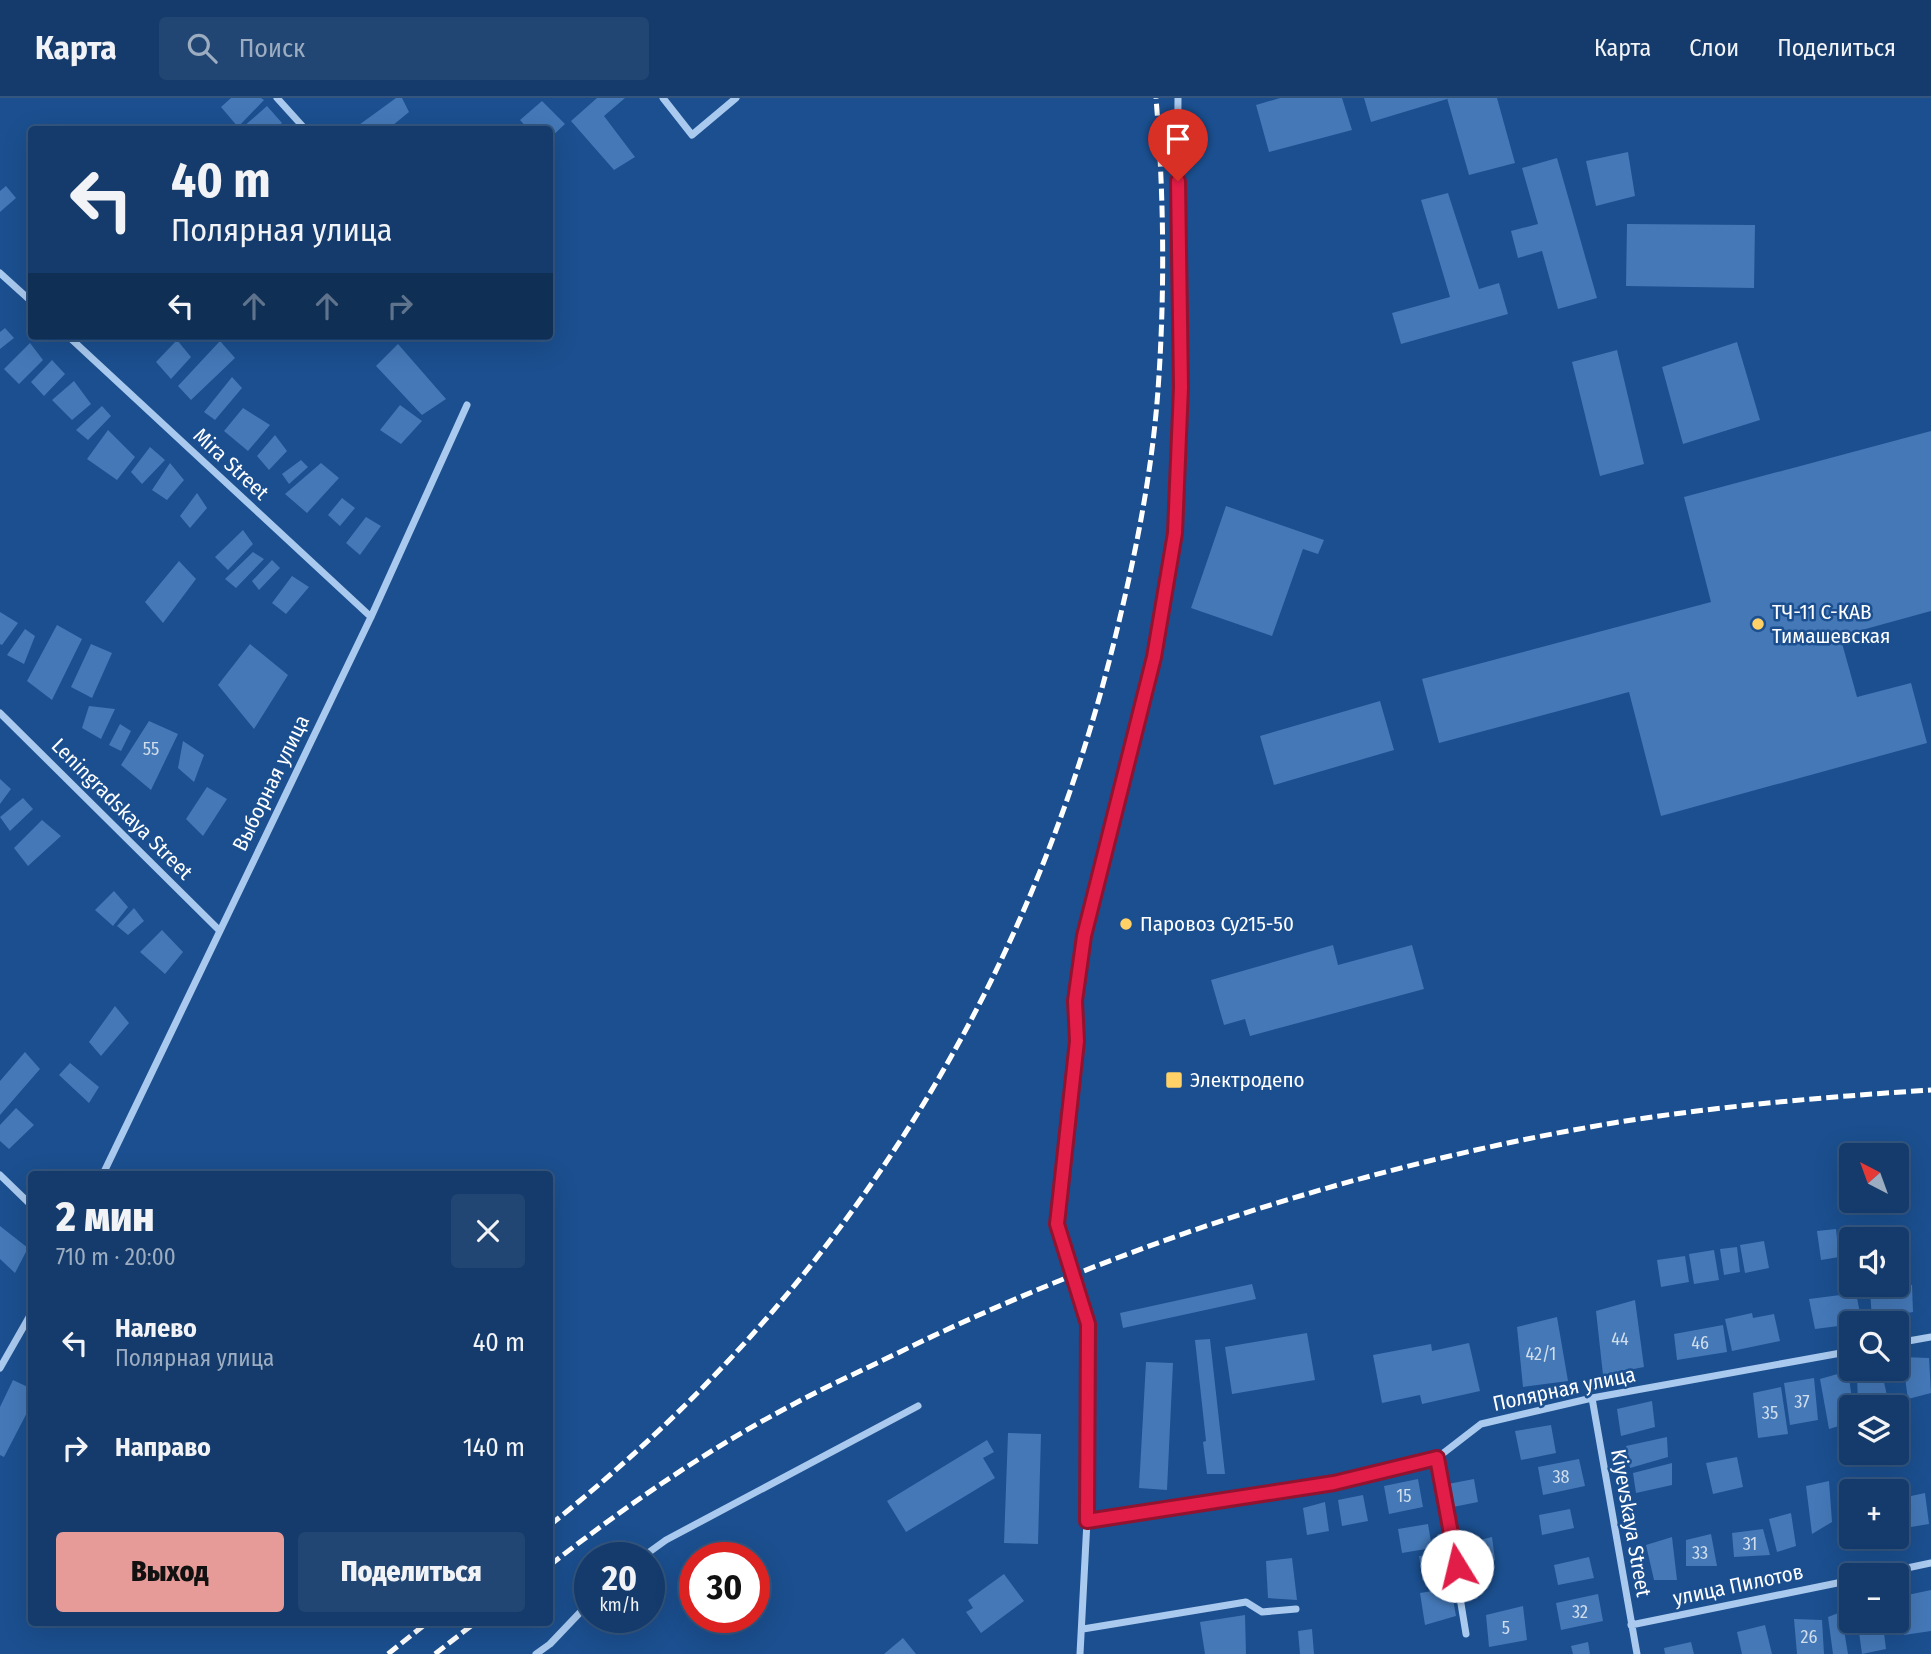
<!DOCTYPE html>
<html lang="ru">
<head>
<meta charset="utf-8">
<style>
	:root { --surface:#143b6b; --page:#214673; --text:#f1f3f6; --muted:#9dadc1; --line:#33557e; --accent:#e69b98 }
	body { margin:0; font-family:"Fira Sans Condensed",sans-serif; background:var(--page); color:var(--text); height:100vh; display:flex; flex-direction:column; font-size:26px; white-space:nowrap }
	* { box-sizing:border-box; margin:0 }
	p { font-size:23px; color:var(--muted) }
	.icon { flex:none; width:38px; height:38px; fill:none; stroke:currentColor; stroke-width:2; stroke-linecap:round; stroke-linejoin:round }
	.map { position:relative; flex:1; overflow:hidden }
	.sheet { position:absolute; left:28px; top:1073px; width:525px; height:455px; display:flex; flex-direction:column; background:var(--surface); border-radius:7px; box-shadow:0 7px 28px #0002,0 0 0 2px var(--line) }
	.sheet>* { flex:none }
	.banner { position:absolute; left:28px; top:28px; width:525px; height:214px; border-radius:7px; box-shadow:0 7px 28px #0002,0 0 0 2px var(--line); background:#143b6b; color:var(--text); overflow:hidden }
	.needle { width:46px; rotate:319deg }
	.tools { position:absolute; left:1839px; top:1045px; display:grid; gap:14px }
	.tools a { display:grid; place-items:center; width:70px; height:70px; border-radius:7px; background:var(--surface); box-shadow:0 7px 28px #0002,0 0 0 2px var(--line); font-size:35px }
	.speed { position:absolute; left:574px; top:1444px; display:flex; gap:14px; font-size:35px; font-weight:700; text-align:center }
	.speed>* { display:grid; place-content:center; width:91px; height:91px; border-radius:50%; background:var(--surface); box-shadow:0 7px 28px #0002,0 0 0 2px var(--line); line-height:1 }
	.speed small { font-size:18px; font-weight:400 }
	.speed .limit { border:10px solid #d22; background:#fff; color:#111 }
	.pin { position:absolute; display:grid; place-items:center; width:60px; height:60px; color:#fff; margin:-72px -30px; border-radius:50% 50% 50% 0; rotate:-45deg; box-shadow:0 0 7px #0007 }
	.pin .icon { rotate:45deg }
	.me { position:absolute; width:77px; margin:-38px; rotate:351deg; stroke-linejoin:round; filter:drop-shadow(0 0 5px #0008) }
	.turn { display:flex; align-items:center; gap:24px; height:147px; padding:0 28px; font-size:32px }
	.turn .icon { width:91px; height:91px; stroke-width:2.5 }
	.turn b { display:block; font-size:49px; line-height:60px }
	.lanes { display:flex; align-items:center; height:66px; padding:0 28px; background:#0003; justify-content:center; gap:35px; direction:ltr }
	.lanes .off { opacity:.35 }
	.round { display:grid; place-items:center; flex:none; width:74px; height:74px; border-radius:7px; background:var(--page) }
	.headline { display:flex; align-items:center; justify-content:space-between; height:119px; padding:0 28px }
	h1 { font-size:42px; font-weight:800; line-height:52px }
	.action { display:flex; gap:14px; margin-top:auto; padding:14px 28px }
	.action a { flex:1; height:80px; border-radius:7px; background:var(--accent); color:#111; font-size:28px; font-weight:800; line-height:80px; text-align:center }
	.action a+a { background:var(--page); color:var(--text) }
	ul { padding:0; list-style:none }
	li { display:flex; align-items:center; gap:21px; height:105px; padding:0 28px }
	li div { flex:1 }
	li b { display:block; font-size:26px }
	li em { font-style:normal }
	header { display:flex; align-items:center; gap:42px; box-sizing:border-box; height:98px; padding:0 35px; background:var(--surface); border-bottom:2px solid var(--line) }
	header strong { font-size:33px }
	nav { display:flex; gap:38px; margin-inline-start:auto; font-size:24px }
	.search { width:490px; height:63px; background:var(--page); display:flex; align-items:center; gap:18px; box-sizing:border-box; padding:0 24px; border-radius:7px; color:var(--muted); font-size:26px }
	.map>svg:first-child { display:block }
	.building { fill:#4478b7 }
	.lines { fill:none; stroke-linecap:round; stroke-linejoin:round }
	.minor { stroke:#a9c9ee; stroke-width:7 }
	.rail { stroke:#fff; stroke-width:5; stroke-dasharray:12 5; stroke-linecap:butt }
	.route-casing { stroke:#92132f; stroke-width:18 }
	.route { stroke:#e11d48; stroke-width:12 }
	.poi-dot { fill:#ffd166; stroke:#1b4f8f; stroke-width:2.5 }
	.labels { text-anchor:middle; stroke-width:5; stroke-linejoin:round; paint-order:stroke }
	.number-label { font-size:18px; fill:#d0dded }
	.street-label { font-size:21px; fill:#fff; stroke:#1b4f8f }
	.poi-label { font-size:21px; fill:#fff; stroke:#1b4f8f; text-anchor:start }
</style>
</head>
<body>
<header>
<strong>Карта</strong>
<div class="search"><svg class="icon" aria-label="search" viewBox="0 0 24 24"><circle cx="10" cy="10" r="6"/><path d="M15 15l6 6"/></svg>Поиск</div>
<nav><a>Карта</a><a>Слои</a><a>Поделиться</a></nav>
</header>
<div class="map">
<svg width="1931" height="1556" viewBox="0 0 1931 1556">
	<rect width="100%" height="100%" fill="#1b4f8f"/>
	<!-- building -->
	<path class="building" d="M231 0H261L264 2 238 29 221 9Z
		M396 0H402L409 14 387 32H352Z
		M597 0H625L604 18 635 59 614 72 571 23Z
		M1280 0H1342L1352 32 1269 54 1256 7Z
		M1364 0H1447V1L1371 24Z
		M1447 0H1497L1515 65 1469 77Z
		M542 3 565 26 550 40V32H529L520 22Z
		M267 8 282 25 274 32H245L243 29Z
		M1628 54 1635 98 1596 108 1586 63Z
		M1557 60 1597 200 1558 211 1542 153 1518 160 1511 133 1538 126 1522 70Z
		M6 88 16 100 0 114V93Z
		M1448 95 1479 191 1499 185 1508 216 1401 246 1392 215 1450 199 1421 102Z
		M1627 126 1755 127 1754 190 1626 188Z
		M5 230 14 240 0 251V234Z
		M177 242 191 259 171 281 156 264Z
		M220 243 235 260 191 302 178 288Z
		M1737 244 1760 322 1683 346 1662 269Z
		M30 245 43 262 19 286 4 271Z
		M398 246 446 301 422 317 376 268Z
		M1617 252 1644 366 1600 378 1572 264Z
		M52 262 65 276 44 298 31 284Z
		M232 279 242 290 215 322 204 314Z
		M74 283 91 306 72 322 52 302Z
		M400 307 422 323 401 346 380 332Z
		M102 308 111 318 88 342 76 332Z
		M243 310 270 327 248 353 224 333Z
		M108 332 135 359 117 382 87 361Z
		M1931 333V513L1840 538 1857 599 1911 585 1927 645 1661 718 1629 594 1439 645 1422 581 1711 504 1684 399Z
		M275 337 287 353 269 372 257 358Z
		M150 349 165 362 142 386 131 374Z
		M301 362 308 369 289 386 282 376Z
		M170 365 184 382 167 402 152 392Z
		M321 365 339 380 307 415 285 396Z
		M197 395 207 410 190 430 180 418Z
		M342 400 355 410 340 428 328 417Z
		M1226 408 1324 442 1318 456 1303 451 1272 538 1191 510Z
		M366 419 381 428 360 457 346 445Z
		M243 432 253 446 228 472 215 459Z
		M253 454 264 461 236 490 225 481Z
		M272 462 280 470 259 492 252 483Z
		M179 463 196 481 163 525 145 504Z
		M292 478 309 489 286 516 272 505Z
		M0 514 18 525 2 547 0 546Z
		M57 527 82 541 52 602 27 583Z
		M25 531 35 538 24 566 7 557Z
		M91 546 112 555 92 600 71 589Z
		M250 546 288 577 254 631 218 587Z
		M1380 603 1394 652 1274 687 1260 638Z
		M89 608 115 611 101 641 82 630Z
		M149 623 178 636 151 692 121 667Z
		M120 626 131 633 121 653 109 647Z
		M183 643 204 657 194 684 178 670Z
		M0 681 11 691 0 706Z
		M207 689 227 701 203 738 186 721Z
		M23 700 33 711 10 733 0 719Z
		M42 722 61 738 28 768 14 750Z
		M114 793 128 809 113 828 95 812Z
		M134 810 144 823 128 837 117 828Z
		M162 832 183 854 165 876 140 854Z
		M1333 847 1338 867 1412 847 1424 891 1250 938 1245 921 1224 927 1211 882Z
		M115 908 129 925 101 958 89 944Z
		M25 954 40 971 0 1017V983Z
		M70 965 99 989 89 1005 59 977Z
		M16 1010 34 1027 9 1051 0 1043V1027Z
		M0 1128 28 1150 15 1175 0 1161Z
		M1836 1131 1839 1159 1821 1162 1817 1133Z
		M1764 1143 1769 1170 1745 1175 1740 1147Z
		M1737 1149 1740 1174 1724 1177 1720 1151Z
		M1714 1152 1719 1182 1694 1186 1689 1156Z
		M1685 1158 1689 1184 1661 1189 1657 1162Z
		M1252 1186 1256 1201 1123 1230 1120 1215Z
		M1912 1187 1913 1214 1872 1221 1870 1193Z
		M1856 1195 1862 1225 1815 1231 1809 1201Z
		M1635 1202 1644 1269 1603 1277 1596 1213Z
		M1752 1215 1753 1220 1774 1216 1780 1243 1732 1253 1725 1221Z
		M1557 1219 1568 1283 1523 1289 1517 1229Z
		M1723 1227 1727 1254 1677 1262 1674 1236Z
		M1307 1235 1315 1282 1232 1296 1225 1249Z
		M1210 1241 1225 1376H1207L1203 1344 1206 1343 1195 1242Z
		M1469 1245 1480 1293 1422 1306 1420 1297 1382 1305 1373 1257 1431 1246 1432 1253Z
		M1902 1259 1929 1260 1931 1295 1908 1301Z
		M1146 1264 1173 1265 1167 1392 1139 1390Z
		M1871 1270H1881L1889 1307 1858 1309 1857 1274Z
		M1848 1273 1853 1309 1852 1324 1829 1331 1820 1281Z
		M1814 1280 1818 1322 1790 1327 1784 1285Z
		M13 1282 32 1291V1305L4 1359 0 1357V1309Z
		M1781 1289 1788 1336 1758 1340 1753 1295Z
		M1652 1303 1655 1329 1621 1338 1617 1311Z
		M1551 1327 1556 1355 1521 1362 1515 1333Z
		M1008 1335 1041 1336 1038 1446 1004 1445Z
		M1667 1339 1668 1359 1630 1370 1626 1348Z
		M987 1342 994 1354 983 1360 995 1380 906 1434 887 1403Z
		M1737 1359 1743 1389 1713 1396 1706 1365Z
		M1579 1361 1585 1388 1543 1397 1538 1369Z
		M1672 1365V1387L1636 1395 1633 1375Z
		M1418 1381 1423 1409 1389 1416 1384 1388Z
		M1474 1381 1478 1404 1453 1409 1448 1386Z
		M1829 1383 1832 1424 1812 1436 1806 1388Z
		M1925 1395 1929 1426 1899 1431 1897 1401Z
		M1363 1397 1368 1423 1342 1428 1338 1402Z
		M1325 1404 1329 1433 1307 1437 1303 1410Z
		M1570 1411 1574 1430 1542 1437 1539 1417Z
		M1791 1415 1796 1448 1777 1454 1769 1421Z
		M1428 1426 1432 1450 1402 1455 1398 1431Z
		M1763 1431 1770 1457 1734 1459 1732 1435Z
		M1711 1436 1717 1468H1686V1442Z
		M1492 1439 1495 1462 1469 1467 1467 1445Z
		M1672 1439 1677 1482H1654L1646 1447Z
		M1445 1455 1447 1474 1422 1477 1419 1458Z
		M1589 1459 1594 1480 1558 1487 1554 1467Z
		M1292 1460 1297 1502 1268 1500 1266 1463Z
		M1004 1476 1024 1503 981 1535 966 1514 973 1510 968 1502Z
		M1451 1490 1456 1518 1425 1527 1420 1495Z
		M1931 1492V1533L1904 1537 1898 1499Z
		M1598 1496 1603 1523 1561 1532 1556 1505Z
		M1523 1508 1527 1542 1489 1549 1486 1517Z
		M1841 1514 1848 1556H1833L1828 1519Z
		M1245 1517 1246 1556H1205L1200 1524Z
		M1794 1521 1822 1522 1824 1556H1797Z
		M1765 1527 1772 1556H1742L1737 1534Z
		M1883 1527 1886 1551 1862 1556 1859 1534Z
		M1312 1531 1314 1556H1300L1298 1533Z
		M903 1540 916 1556H884Z
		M1588 1544 1590 1556H1573L1571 1548Z
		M1691 1544 1694 1556H1665L1664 1550Z"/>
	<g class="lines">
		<!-- minor -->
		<path class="minor" d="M277 0 306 32
			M663 0 692 37 736 0
			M0 175 32 204
			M68 238 371 519
			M0 615 219 832
			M103 1076 371 519 467 307
			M0 1077 32 1108
			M1897 1245 1931 1239
			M0 1270 32 1214
			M1592 1300 1637 1556
			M1437 1360 1466 1536
			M1087 1423 1334 1385 1437 1360 1481 1326 1592 1300 1852 1253
			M641 1460 666 1442 918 1308
			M1874 1477 1931 1465
			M1631 1527 1852 1482
			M1083 1531 1246 1504 1262 1514 1296 1511
			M536 1556 550 1546 590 1504
			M1080 1556 1087 1423 1089 1226 1057 1126 1077 943 1075 903 1084 837 1149 580 1163 515 1175 435 1181 289 1177 139 1178 0"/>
		<!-- rail -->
		<path class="rail" d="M550 1427C837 1199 1028 896 1115 540 1135 459 1152 376 1158 292 1165 195 1164 97 1156 0
			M550 1467C626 1408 706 1352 792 1307 831 1286 872 1268 912 1248 1133 1142 1370 1066 1613 1025 1718 1008 1824 999 1931 992
			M388 1556 428 1524
			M435 1556 476 1524"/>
	</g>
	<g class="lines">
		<!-- route casing -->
		<g class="route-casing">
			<path id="route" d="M1178 83 1181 289 1175 435 1154 559 1084 838 1075 903 1077 943 1057 1126 1088 1226 1087 1423 1334 1385 1437 1360 1457 1468"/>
		</g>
		<!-- route -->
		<use href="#route" class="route"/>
	</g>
	<!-- markers -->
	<g class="poi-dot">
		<circle cx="1758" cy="526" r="7"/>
		<circle cx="1126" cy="826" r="7"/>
		<rect x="1165" y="973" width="18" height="18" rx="3.5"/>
	</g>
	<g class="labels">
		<!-- number labels -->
		<g class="number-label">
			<text x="151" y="657">55</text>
			<text x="1620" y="1247">44</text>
			<text x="1700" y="1251">46</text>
			<text x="1541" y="1262">42/1</text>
			<text x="1802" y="1310">37</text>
			<text x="1770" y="1321">35</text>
			<text x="1561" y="1385">38</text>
			<text x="1404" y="1404">15</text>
			<text x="1750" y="1452">31</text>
			<text x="1700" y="1461">33</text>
			<text x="1580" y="1520">32</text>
			<text x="1506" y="1536">5</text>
			<text x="1809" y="1545">26</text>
		</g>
		<!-- street labels -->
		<g class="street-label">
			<text transform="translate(231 366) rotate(43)" y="7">Mira Street</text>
			<text transform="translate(271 685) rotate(-64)" y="7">Выборная улица</text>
			<text transform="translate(122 711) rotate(45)" y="7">Leningradskaya Street</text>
			<text transform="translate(1564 1291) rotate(-12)" y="7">Полярная улица</text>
			<text transform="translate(1631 1425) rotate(80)" y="7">Kiyevskaya Street</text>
			<text transform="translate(1738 1487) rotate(-12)" y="7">улица Пилотов</text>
		</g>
		<!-- poi labels -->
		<g class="poi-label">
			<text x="1772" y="521">ТЧ-11 С-КАВ<tspan x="1772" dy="24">Тимашевская</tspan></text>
			<text x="1140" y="833">Паровоз Су215-50</text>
			<text x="1190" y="989">Электродепо</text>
		</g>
	</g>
</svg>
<div class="tools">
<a><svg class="needle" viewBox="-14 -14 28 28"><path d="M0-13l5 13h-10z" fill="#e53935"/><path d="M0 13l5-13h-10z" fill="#9dadc1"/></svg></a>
<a><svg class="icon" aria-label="sound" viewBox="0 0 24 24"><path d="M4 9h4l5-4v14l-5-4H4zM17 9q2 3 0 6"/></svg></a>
<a><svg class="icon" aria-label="search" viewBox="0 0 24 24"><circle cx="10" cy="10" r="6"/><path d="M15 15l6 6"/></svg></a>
<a><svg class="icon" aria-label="layers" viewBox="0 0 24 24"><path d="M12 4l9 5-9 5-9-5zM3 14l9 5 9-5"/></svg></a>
<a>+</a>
<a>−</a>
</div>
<div class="speed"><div>20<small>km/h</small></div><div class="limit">30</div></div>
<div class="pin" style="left:1178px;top:83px;background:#d93025"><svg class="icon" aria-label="arrive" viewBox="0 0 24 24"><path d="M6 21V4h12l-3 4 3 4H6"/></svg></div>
<svg class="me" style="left:1457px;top:1468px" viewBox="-20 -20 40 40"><circle r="19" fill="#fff"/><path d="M0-13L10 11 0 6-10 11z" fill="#e11d48"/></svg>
<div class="banner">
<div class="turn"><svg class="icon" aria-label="left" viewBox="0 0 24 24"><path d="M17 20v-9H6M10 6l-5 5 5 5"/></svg><div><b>40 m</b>Полярная улица</div></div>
<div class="lanes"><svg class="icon" aria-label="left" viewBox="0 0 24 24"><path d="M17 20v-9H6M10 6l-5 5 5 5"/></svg><svg class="icon off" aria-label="ahead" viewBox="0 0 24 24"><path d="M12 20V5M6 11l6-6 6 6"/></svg><svg class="icon off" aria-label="ahead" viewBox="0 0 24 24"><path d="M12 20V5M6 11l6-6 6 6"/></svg><svg class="icon off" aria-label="right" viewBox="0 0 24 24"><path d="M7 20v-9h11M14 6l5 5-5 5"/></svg></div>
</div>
<section class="sheet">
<div class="headline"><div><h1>2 мин</h1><p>710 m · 20:00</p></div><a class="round"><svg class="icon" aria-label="close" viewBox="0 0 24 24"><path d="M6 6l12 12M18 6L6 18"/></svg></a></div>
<ul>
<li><svg class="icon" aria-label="left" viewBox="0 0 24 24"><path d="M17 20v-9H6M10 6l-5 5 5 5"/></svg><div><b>Налево</b><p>Полярная улица</p></div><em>40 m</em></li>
<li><svg class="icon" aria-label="right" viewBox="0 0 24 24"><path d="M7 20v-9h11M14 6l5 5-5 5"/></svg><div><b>Направо</b></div><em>140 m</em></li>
</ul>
<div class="action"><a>Выход</a><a>Поделиться</a></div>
</section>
</div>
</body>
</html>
